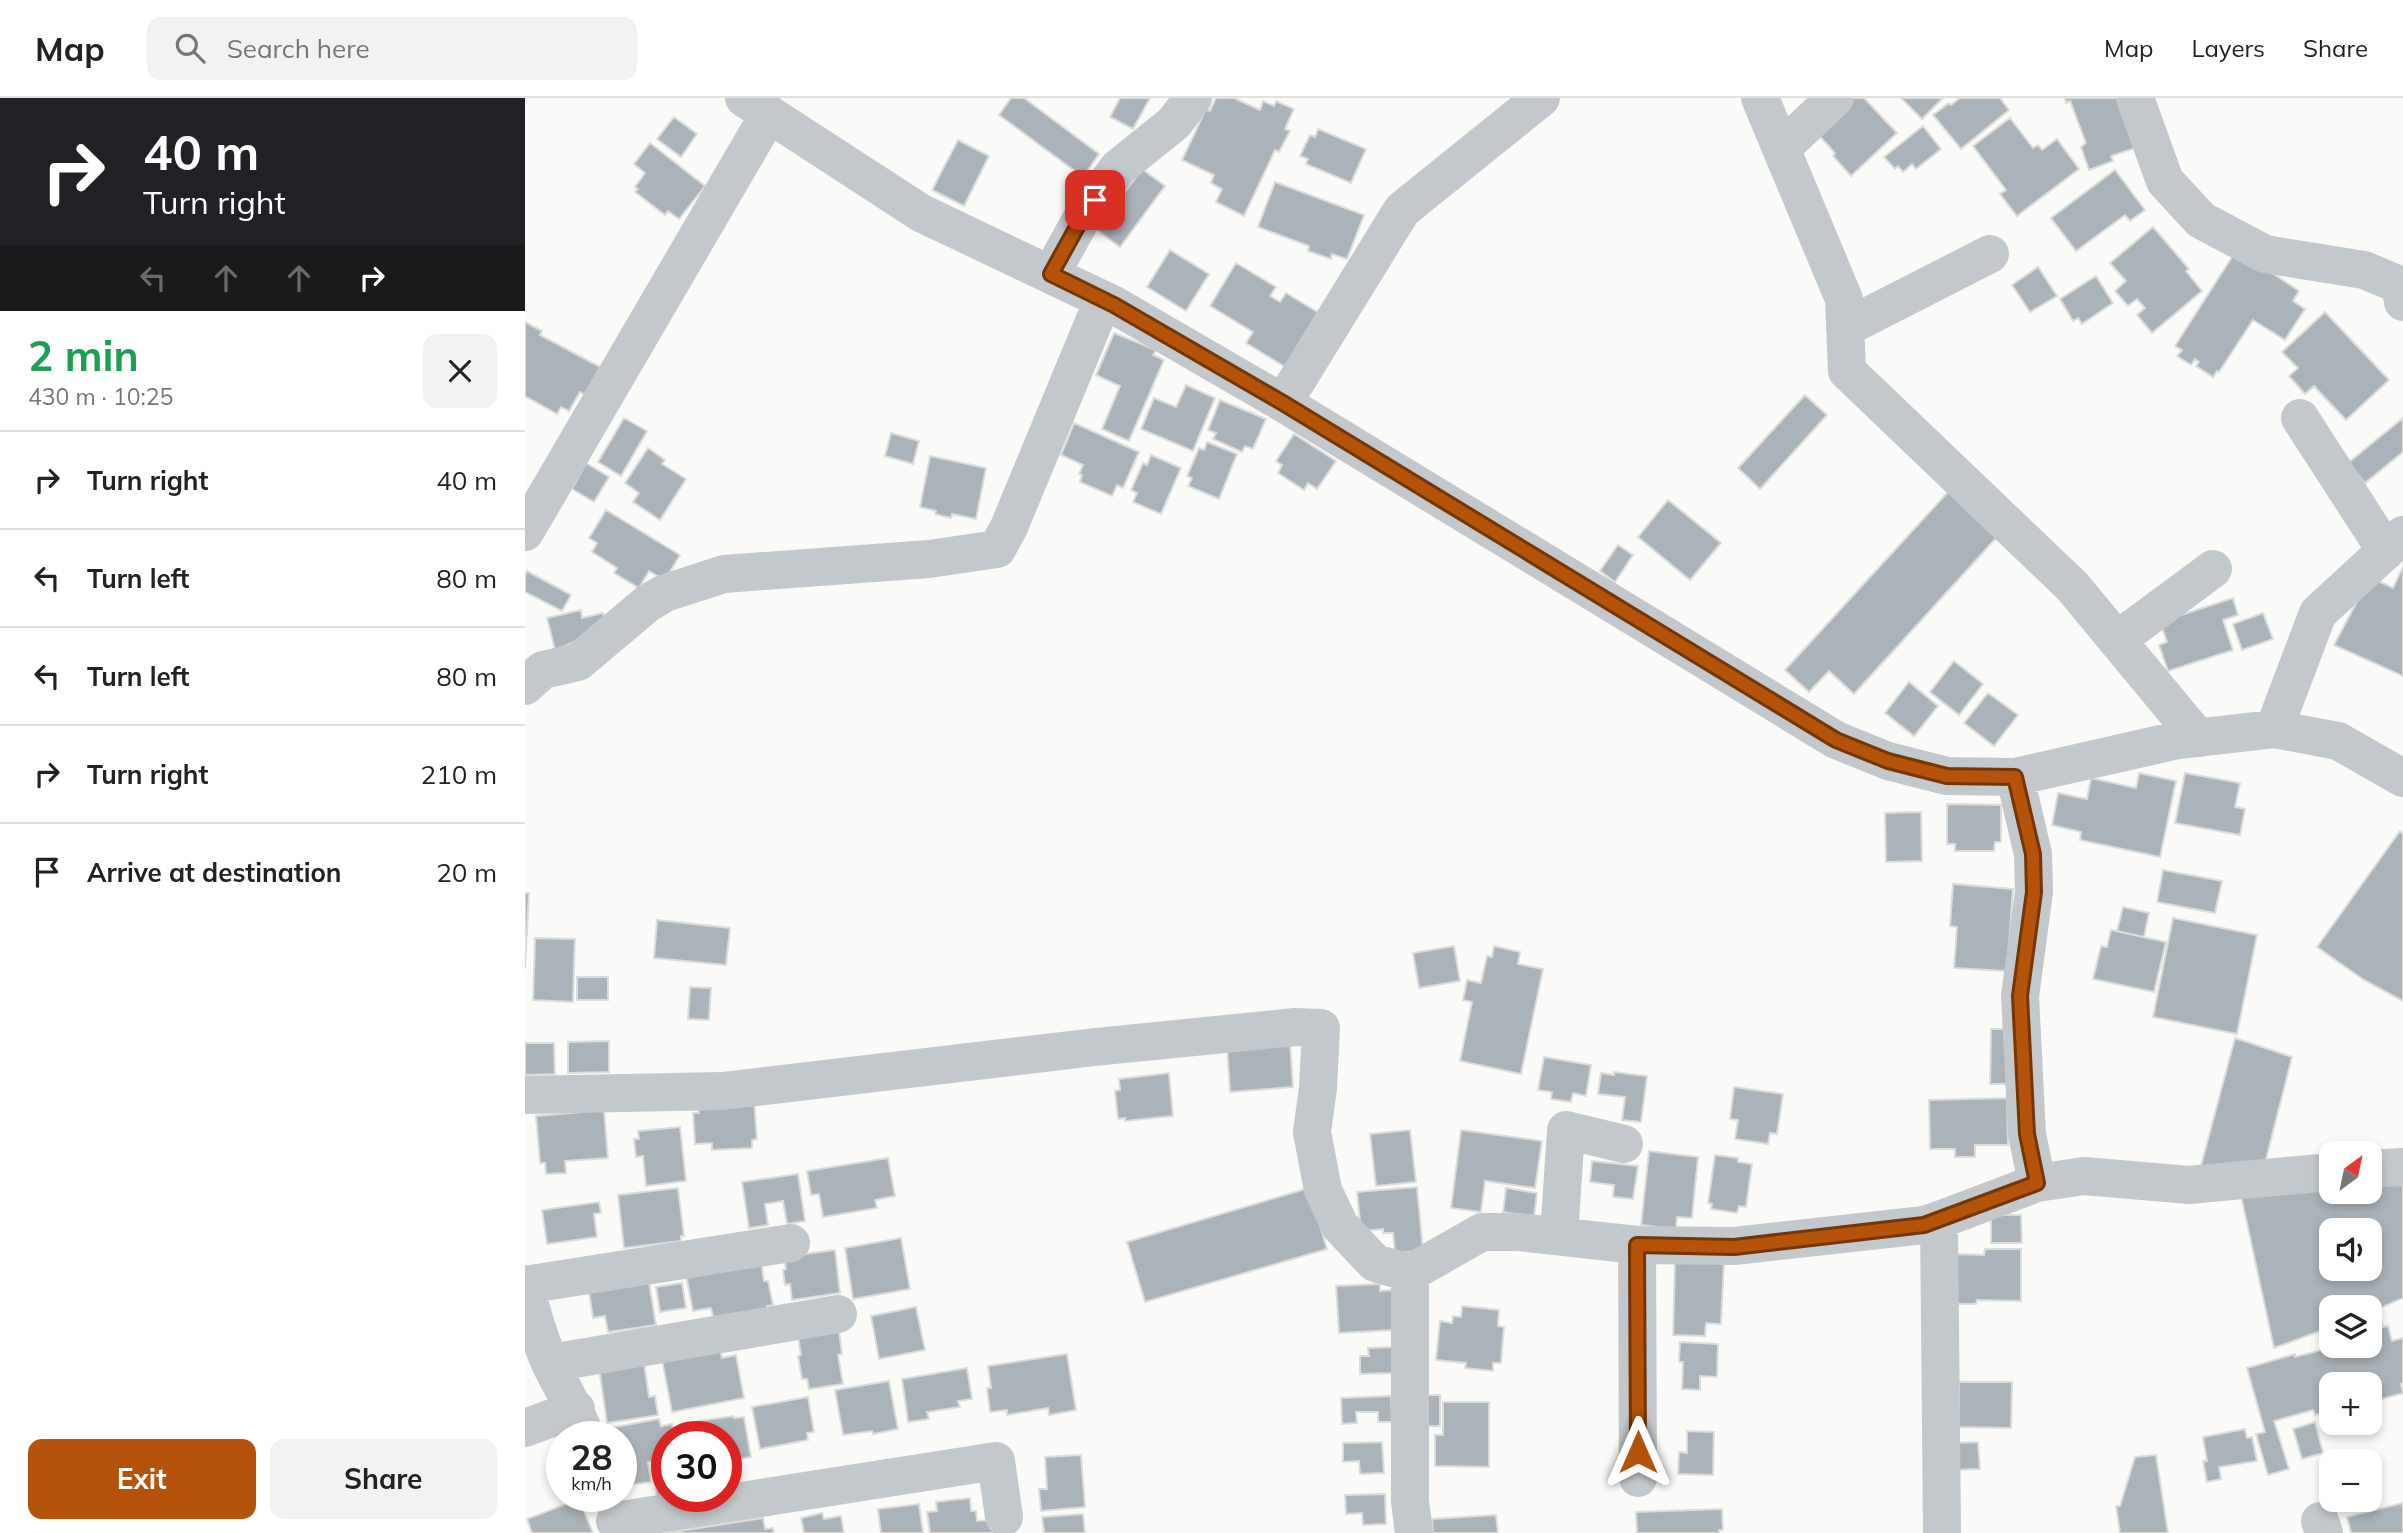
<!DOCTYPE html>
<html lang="en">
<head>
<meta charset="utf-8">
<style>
	:root { --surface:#fff; --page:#f2f2f2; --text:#222; --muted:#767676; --line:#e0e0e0; --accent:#b45309 }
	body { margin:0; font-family:Mulish,sans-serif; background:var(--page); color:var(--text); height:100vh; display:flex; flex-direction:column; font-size:26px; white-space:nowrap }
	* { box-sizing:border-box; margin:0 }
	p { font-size:23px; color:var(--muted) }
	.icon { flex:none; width:38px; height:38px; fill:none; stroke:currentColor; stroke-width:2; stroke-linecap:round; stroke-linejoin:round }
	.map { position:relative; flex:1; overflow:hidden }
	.side { display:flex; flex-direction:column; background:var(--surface); width:525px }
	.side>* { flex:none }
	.guide { background:#202124; color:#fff; overflow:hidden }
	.needle { width:46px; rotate:33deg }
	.fabs { position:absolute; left:1794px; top:1043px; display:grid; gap:14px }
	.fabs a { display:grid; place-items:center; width:63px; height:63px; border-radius:14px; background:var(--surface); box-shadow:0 4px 10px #0003; font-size:35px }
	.speed { position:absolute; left:21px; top:1323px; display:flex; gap:14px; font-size:35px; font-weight:700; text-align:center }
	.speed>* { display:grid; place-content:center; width:91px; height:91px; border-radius:50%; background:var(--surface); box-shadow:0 4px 10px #0003; line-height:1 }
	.speed small { font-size:18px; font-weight:400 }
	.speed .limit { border:10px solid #d22; background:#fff; color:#111 }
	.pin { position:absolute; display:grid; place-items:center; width:60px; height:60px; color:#fff; margin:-30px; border-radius:14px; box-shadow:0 4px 10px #0006 }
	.me { position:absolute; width:77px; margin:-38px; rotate:0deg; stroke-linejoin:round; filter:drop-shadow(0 0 5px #0008) }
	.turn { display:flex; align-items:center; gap:24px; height:147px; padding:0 28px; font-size:32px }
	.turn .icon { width:91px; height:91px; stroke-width:2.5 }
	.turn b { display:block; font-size:49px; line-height:60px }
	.lanes { display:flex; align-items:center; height:66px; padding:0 28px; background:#0003; justify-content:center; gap:35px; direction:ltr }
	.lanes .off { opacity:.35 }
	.round { display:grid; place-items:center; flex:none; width:74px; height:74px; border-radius:14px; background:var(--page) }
	.summary { display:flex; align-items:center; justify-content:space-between; height:119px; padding:0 28px }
	h1 { font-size:42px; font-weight:700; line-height:52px; color:#1e9e55 }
	.cta { display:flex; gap:14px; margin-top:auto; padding:14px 28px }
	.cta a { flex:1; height:80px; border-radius:14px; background:var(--accent); color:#fff; font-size:28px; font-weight:700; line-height:80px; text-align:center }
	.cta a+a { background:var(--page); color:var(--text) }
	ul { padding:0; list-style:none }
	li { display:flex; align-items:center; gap:21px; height:98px; padding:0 28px; border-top:2px solid var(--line) }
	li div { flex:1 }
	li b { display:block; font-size:26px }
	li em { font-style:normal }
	header { display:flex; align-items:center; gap:42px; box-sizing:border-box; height:98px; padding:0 35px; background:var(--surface); border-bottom:2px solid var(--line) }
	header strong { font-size:33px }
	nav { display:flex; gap:38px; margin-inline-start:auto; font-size:24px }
	.search { width:490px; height:63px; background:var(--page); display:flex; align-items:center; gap:18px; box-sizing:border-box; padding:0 24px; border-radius:14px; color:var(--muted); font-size:26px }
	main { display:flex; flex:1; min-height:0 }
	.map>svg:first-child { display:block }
	.building { fill:#aab3b9; stroke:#dcdcda; stroke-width:2; fill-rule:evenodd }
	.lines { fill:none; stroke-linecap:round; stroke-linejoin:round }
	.minor { stroke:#c3c8cc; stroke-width:38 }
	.route-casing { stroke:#753606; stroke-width:18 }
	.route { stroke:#b45309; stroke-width:12 }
</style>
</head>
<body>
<header>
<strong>Map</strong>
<div class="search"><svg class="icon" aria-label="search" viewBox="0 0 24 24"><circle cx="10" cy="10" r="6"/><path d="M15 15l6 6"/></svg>Search here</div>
<nav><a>Map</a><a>Layers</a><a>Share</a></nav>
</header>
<main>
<section class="side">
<div class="guide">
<div class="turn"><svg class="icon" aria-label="right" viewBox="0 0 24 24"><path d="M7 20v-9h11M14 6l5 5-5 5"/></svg><div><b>40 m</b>Turn right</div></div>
<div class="lanes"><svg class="icon off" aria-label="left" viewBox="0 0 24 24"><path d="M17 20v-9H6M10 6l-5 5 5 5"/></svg><svg class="icon off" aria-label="ahead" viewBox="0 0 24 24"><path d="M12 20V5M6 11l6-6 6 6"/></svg><svg class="icon off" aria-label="ahead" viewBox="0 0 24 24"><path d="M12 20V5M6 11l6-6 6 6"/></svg><svg class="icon" aria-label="right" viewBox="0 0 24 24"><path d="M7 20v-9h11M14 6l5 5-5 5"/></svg></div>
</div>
<div class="summary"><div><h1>2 min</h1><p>430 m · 10:25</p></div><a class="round"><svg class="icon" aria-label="close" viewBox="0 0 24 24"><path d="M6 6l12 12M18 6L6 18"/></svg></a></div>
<ul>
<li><svg class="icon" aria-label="right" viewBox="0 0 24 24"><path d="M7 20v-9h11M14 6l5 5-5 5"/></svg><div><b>Turn right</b></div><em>40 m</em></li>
<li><svg class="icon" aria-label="left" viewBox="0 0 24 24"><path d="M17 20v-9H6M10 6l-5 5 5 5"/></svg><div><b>Turn left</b></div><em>80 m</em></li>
<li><svg class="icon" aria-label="left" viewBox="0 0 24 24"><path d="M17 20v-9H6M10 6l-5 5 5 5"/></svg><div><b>Turn left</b></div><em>80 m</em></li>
<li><svg class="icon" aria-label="right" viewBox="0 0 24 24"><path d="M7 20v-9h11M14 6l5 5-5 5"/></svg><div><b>Turn right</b></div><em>210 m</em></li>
<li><svg class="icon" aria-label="arrive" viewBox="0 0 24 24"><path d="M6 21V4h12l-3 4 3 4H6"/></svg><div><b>Arrive at destination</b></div><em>20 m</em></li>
</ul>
<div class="cta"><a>Exit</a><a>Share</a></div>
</section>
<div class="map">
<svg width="1878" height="1435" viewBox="0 0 1878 1435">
	<rect width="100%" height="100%" fill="#fafaf8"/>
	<!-- building -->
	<path class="building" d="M486 0H499L574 56 558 79 474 17Z
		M595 0H625L608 31 585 19Z
		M691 0H709L735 12 738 3 749 8 751 3 769 11 760 31 765 33 754 54 750 52 719 118 691 104 697 91 686 85 689 77 657 62 681 11 685 13Z
		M1329 0H1339L1372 35 1326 78 1308 58 1310 55 1291 34Z
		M1376 0H1418L1397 21Z
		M1435 0H1475L1484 12 1436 51 1408 17 1424 5 1426 7Z
		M1540 0H1596L1613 49 1586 58 1588 63 1564 72 1556 49 1561 45 1545 3 1541 5Z
		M149 19 172 36 156 59 132 41Z
		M1485 20 1508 50 1513 47 1517 52 1532 41 1554 71 1492 118 1475 96 1481 92 1448 48Z
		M1398 28 1416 51 1391 71 1387 66 1378 74 1373 68 1370 71 1359 59Z
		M793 31 841 51 826 85 781 66 783 61 775 58 785 37 790 39Z
		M433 42 464 58 439 108 407 92Z
		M125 45 180 88 154 121 143 113 140 117 110 94 113 91 110 89 120 75 109 66Z
		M617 71 640 88 595 149 572 132Z
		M1590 72 1620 112 1605 123 1600 117 1551 153 1526 120Z
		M750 84 839 117 822 161 807 156 806 161 783 153 784 148 733 129Z
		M1628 129 1664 171 1661 173 1677 193 1627 235 1612 217 1620 210 1612 201 1603 208 1590 193 1601 183 1585 165Z
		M645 152 684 176 661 213 622 189Z
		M1709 156 1726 161 1774 193 1768 203 1780 211 1760 242 1728 222 1694 274 1692 273 1688 279 1671 268 1674 264 1670 261 1666 267 1652 258 1657 252 1650 248Z
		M711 165 751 189 745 198 755 204 761 195 794 215 762 270 721 245 728 234 685 208Z
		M1513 169 1532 198 1505 214 1487 187Z
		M1571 178 1588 205 1557 226 1553 220 1548 223 1535 201Z
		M1800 214 1864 282 1821 322 1789 288 1780 296 1764 278 1773 270 1757 254Z
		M0 224 17 233 15 237 75 269 60 297 55 294 44 313 36 309 32 316 0 298Z
		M589 235 631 252 628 257 639 262 604 343 577 331 595 288 571 277Z
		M661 287 690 300 668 353 616 331 629 300 651 309Z
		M1280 297 1302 317 1235 391 1213 370Z
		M695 302 741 321 728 351 720 348 717 354 688 341 691 335 683 332Z
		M99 320 122 333 96 378 73 364Z
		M1878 320V354L1840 385 1823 365Z
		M549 325 614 354 598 390 592 387 587 398 555 384 557 377 554 376 558 367 536 357Z
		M366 335 394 343 388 366 360 358Z
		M769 336 811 363 792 391 783 385 779 392 753 375 757 367 751 363Z
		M682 344 712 356 694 401 663 388 667 380 662 378 674 350 679 352Z
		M123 350 140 362 137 366 161 381 135 422 108 404 114 395 100 385Z
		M626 357 656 370 636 416 608 404 612 395 606 392 618 365 622 367Z
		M405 358 461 370 451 421 427 416 426 420 410 416 411 413 395 409Z
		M61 365 84 379 69 404 47 391Z
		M1424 393 1473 438 1329 596 1304 573 1284 594 1260 572Z
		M1143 402 1196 445 1165 482 1113 439Z
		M81 412 155 457 140 482 124 473 114 490 89 475 92 470 67 454 72 445 64 440Z
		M1093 447 1108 457 1090 484 1075 473Z
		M1878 469V578L1809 547 1845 479 1868 490Z
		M2 473 46 497 37 513 0 494V478Z
		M1708 500 1713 517 1698 522 1708 552 1643 573 1634 547 1642 544 1635 524Z
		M56 512 57 520 78 515 82 530 30 552 22 520Z
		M1738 515 1748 541 1717 552 1708 526Z
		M1429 563 1458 586 1434 617 1405 594Z
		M1384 584 1413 608 1389 638 1360 615Z
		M1463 595 1493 617 1469 648 1439 625Z
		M1614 675 1651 683 1635 759 1555 742 1556 734 1527 727 1533 695 1562 701 1566 680 1611 690Z
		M1660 675 1715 685 1710 709 1720 711 1715 737 1650 725Z
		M1422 706 1476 707V744H1470L1469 753H1430V746H1422Z
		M1396 714 1397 763 1361 764 1360 715Z
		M1875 733 1878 736V903L1839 882 1792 849Z
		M1638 772 1697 783 1690 815 1632 804Z
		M1428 786 1488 791 1482 873 1429 870 1432 829 1425 828Z
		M0 795H4L0 871Z
		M1598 809 1624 815 1619 839 1592 833Z
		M1648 820 1732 837 1712 936 1628 919Z
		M132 822 205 830 201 867 129 860Z
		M1586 832 1641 844 1629 894 1568 881 1576 848 1582 849Z
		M10 840 50 841 48 904 8 902Z
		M929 848 935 883 894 890 888 855Z
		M969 848 995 854 993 866 1018 871 996 976 935 963 947 904 938 902 942 882 956 885 962 858 967 859Z
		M52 879H83V902H52Z
		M165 889 186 890 184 922 163 921Z
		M1466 931H1488L1487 986H1465Z
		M1710 940 1767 959 1738 1073 1673 1079Z
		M84 943V974L43 975V944Z
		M765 944 768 989 705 994 702 949Z
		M0 945H29L30 976 0 977Z
		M1019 959 1066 967 1061 998 1048 995 1046 1004 1026 1001 1027 994 1013 992Z
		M1089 974 1122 978 1116 1024 1097 1022 1100 999 1073 996 1076 975 1089 977Z
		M644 975 648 1018 600 1023V1020L593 1021 590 993 595 992 594 981Z
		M1209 989 1258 996 1252 1036 1245 1035 1243 1046 1210 1041 1213 1022 1205 1021Z
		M1482 1000 1483 1047H1450V1059H1430V1051H1405L1404 1002Z
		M229 1003 232 1041 227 1042V1050L187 1052V1045L170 1046 168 1015H174L173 1006Z
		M79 1012 83 1060 40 1063 41 1075 21 1076 20 1065H15L11 1018Z
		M155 1029 161 1083 121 1088 118 1058 111 1059 109 1041H114L113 1033Z
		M885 1032 891 1084 851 1088 845 1036Z
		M936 1032 1017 1043 1010 1090 960 1083 956 1114 926 1110Z
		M1124 1053 1173 1059 1167 1120 1152 1119 1151 1131 1116 1127Z
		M1190 1057 1213 1060V1064L1227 1066 1221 1109 1214 1108 1212 1115 1186 1111 1187 1106 1183 1105Z
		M363 1060 370 1098 350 1102 352 1110 298 1119 294 1096 286 1097 282 1073Z
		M1067 1063 1113 1068 1108 1101 1088 1099 1089 1087 1065 1084Z
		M273 1076 280 1123 262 1126 258 1103 240 1106 243 1127 224 1130 217 1084Z
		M1878 1080V1200L1844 1215V1209H1806V1229L1749 1250 1715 1093 1806 1086V1094H1844V1083ZM1806 1132H1844V1171H1806Z
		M892 1089 898 1153 870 1155 868 1135H858V1131L836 1133 832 1094Z
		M153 1090 159 1138H156V1143L99 1150 93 1097Z
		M784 1090 802 1151 620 1204 602 1144Z
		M981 1090 1012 1095 1009 1119 978 1114Z
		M74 1104 76 1115 69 1116 72 1139 22 1146 17 1112Z
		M1466 1117H1496L1497 1145H1466Z
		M376 1140 385 1191 328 1201 320 1150Z
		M1460 1151H1496V1203L1452 1202 1451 1206H1431V1156L1459 1157Z
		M310 1152 315 1195 267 1202 265 1186 260 1187 258 1172 261 1171 259 1159Z
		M1150 1161 1199 1163 1196 1226 1181 1225 1180 1238 1148 1237Z
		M236 1164 239 1183H243L248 1207 242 1208 243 1214 189 1223 186 1210 168 1213 161 1177Z
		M124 1184 131 1227 83 1234 80 1218 68 1220 64 1194Z
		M157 1185 161 1210 135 1214 131 1189Z
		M855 1186V1193L867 1192 869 1232 814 1235 811 1188Z
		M937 1208 974 1212 973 1228 979 1229 976 1265H968V1273L940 1270 941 1265 911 1262 915 1223 927 1225 928 1218 936 1219Z
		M391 1209 400 1252 354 1261 346 1218Z
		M1857 1224 1858 1229 1863 1228 1867 1243 1878 1240V1286H1876L1878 1295 1844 1305V1286H1806V1312L1790 1317 1788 1312 1749 1323 1764 1371 1743 1377 1731 1336 1740 1334 1722 1270 1770 1256V1259L1811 1248H1844V1228Z
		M314 1233 317 1256 313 1257 318 1286 284 1291 282 1281H277L273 1258 276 1257 273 1238Z
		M1155 1244 1193 1246 1192 1279 1175 1278V1292L1157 1291 1158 1264H1154Z
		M868 1249 869 1275 835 1276V1258H844L843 1250Z
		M195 1251 197 1260 211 1257 219 1300 147 1314 137 1262Z
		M542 1256 551 1312 524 1317 523 1310 482 1317V1312L465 1314 462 1290H466L463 1268Z
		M119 1264 124 1299 130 1298 133 1317 82 1325 74 1270Z
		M442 1270 447 1301 433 1303 435 1309 402 1314 404 1321 383 1324 377 1281Z
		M364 1283 373 1331 348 1336 347 1333 318 1337 310 1292Z
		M1434 1284H1487L1486 1330 1434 1329Z
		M896 1297H915V1328H896Z
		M866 1298 867 1324H853V1314H831L832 1325 817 1326 816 1300Z
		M283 1299 289 1334 282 1335 283 1342 235 1351 227 1309Z
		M918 1304H964V1369L910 1368V1337H918Z
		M208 1318 209 1320 219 1319 226 1359 214 1361 215 1366 201 1369V1339H176L174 1323Z
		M134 1321 136 1328 147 1326 149 1339H142V1361L123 1364 126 1384 103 1387 100 1370H96V1339H81L79 1331Z
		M1790 1324 1798 1355 1777 1361 1768 1331Z
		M1720 1331 1722 1340 1727 1339 1732 1363 1694 1369 1696 1381 1682 1384 1678 1363H1682L1678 1339Z
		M1162 1333 1189 1334 1188 1377 1153 1376 1154 1354 1162 1355Z
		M857 1344 859 1375 835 1376 834 1363 818 1364V1345Z
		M1453 1344 1455 1371 1426 1372 1425 1345Z
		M556 1357 560 1409 516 1413 514 1391H522L520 1359Z
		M1631 1357 1643 1435H1595L1591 1408H1595L1610 1359Z
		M142 1374V1396L132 1398 128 1376Z
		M860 1396 861 1426 838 1427 837 1415 821 1416 820 1397Z
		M445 1400 446 1413H451L452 1423 467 1422 468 1435H405L402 1414 412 1413 411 1404Z
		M54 1401 68 1435H7L2 1421Z
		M1878 1405V1435H1826L1822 1419Z
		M394 1406 398 1435H356L353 1411Z
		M1197 1411 1198 1432H1194V1435H1112L1111 1414Z
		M297 1415 299 1421 316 1418 319 1435H279L276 1420Z
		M558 1416 560 1435H519L517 1419Z
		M971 1417 973 1435H908L907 1421Z
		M238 1420 240 1431 248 1430 249 1435H141Z"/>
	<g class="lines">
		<!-- minor -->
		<path class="minor" d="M219 0 396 115 589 207 758 305 1311 642 1363 663 1422 678 1490 679 1653 642 1749 631 1813 643 1878 680
			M1235 0 1319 201 1322 273 1547 488 1673 640
			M1610 0 1640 83 1676 122 1740 156 1839 172 1875 187 1878 204
			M1257 50 1310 0
			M526 176 558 118 593 70 649 25 668 0
			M1320 230 1465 156
			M758 305 877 112 1016 0
			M1775 320 1861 453
			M0 434 244 16
			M1592 542 1688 471
			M0 588 18 572 53 564 123 505 140 495 199 476 404 461 472 451 484 429 578 202
			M1749 631 1793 515 1878 437
			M0 997 197 993 570 949 770 929 796 930 793 990 787 1034 798 1092 815 1128 850 1165 885 1175 957 1134H994L1112 1147 1113 1380
			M1844 1071 1878 1069
			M1512 1085 1559 1078 1664 1087 1806 1074
			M1414 1122 1512 1085 1502 1036 1495 898 1509 794 1508 756 1490 679
			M1034 1138 1041 1032 1099 1046
			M1112 1147 1209 1148 1399 1127 1414 1122 1417 1435
			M885 1175V1403L889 1435
			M0 1186C6 1213 14 1240 25 1265 37 1290 51 1312 61 1339
			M0 1187 266 1145
			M26 1265 313 1216
			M0 1330 51 1311
			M90 1423 471 1363 479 1419
			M1795 1423 1799 1435"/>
	</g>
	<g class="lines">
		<!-- route casing -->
		<g class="route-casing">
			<path id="route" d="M570 102 558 118 526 176 589 207 758 305 1311 642 1363 663 1422 678 1490 679 1508 756 1509 794 1495 898 1502 1036 1512 1085 1399 1127 1209 1149 1112 1147 1113 1354"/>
		</g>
		<!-- route -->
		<use href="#route" class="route"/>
	</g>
</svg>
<div class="fabs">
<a><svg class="needle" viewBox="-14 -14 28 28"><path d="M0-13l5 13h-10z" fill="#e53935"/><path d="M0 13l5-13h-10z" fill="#767676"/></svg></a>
<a><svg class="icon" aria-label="sound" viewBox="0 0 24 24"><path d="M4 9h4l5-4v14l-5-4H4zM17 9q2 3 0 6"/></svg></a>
<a><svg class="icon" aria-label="layers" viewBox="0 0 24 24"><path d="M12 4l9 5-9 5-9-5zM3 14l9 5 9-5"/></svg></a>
<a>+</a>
<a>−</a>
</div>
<div class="speed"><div>28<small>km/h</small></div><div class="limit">30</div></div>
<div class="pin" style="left:570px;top:102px;background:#d93025"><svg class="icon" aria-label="arrive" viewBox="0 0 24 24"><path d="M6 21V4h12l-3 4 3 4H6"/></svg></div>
<svg class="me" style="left:1113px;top:1354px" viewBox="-20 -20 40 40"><path d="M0-17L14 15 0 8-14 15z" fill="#b45309" stroke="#fff" stroke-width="4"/></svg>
</div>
</main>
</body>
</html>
